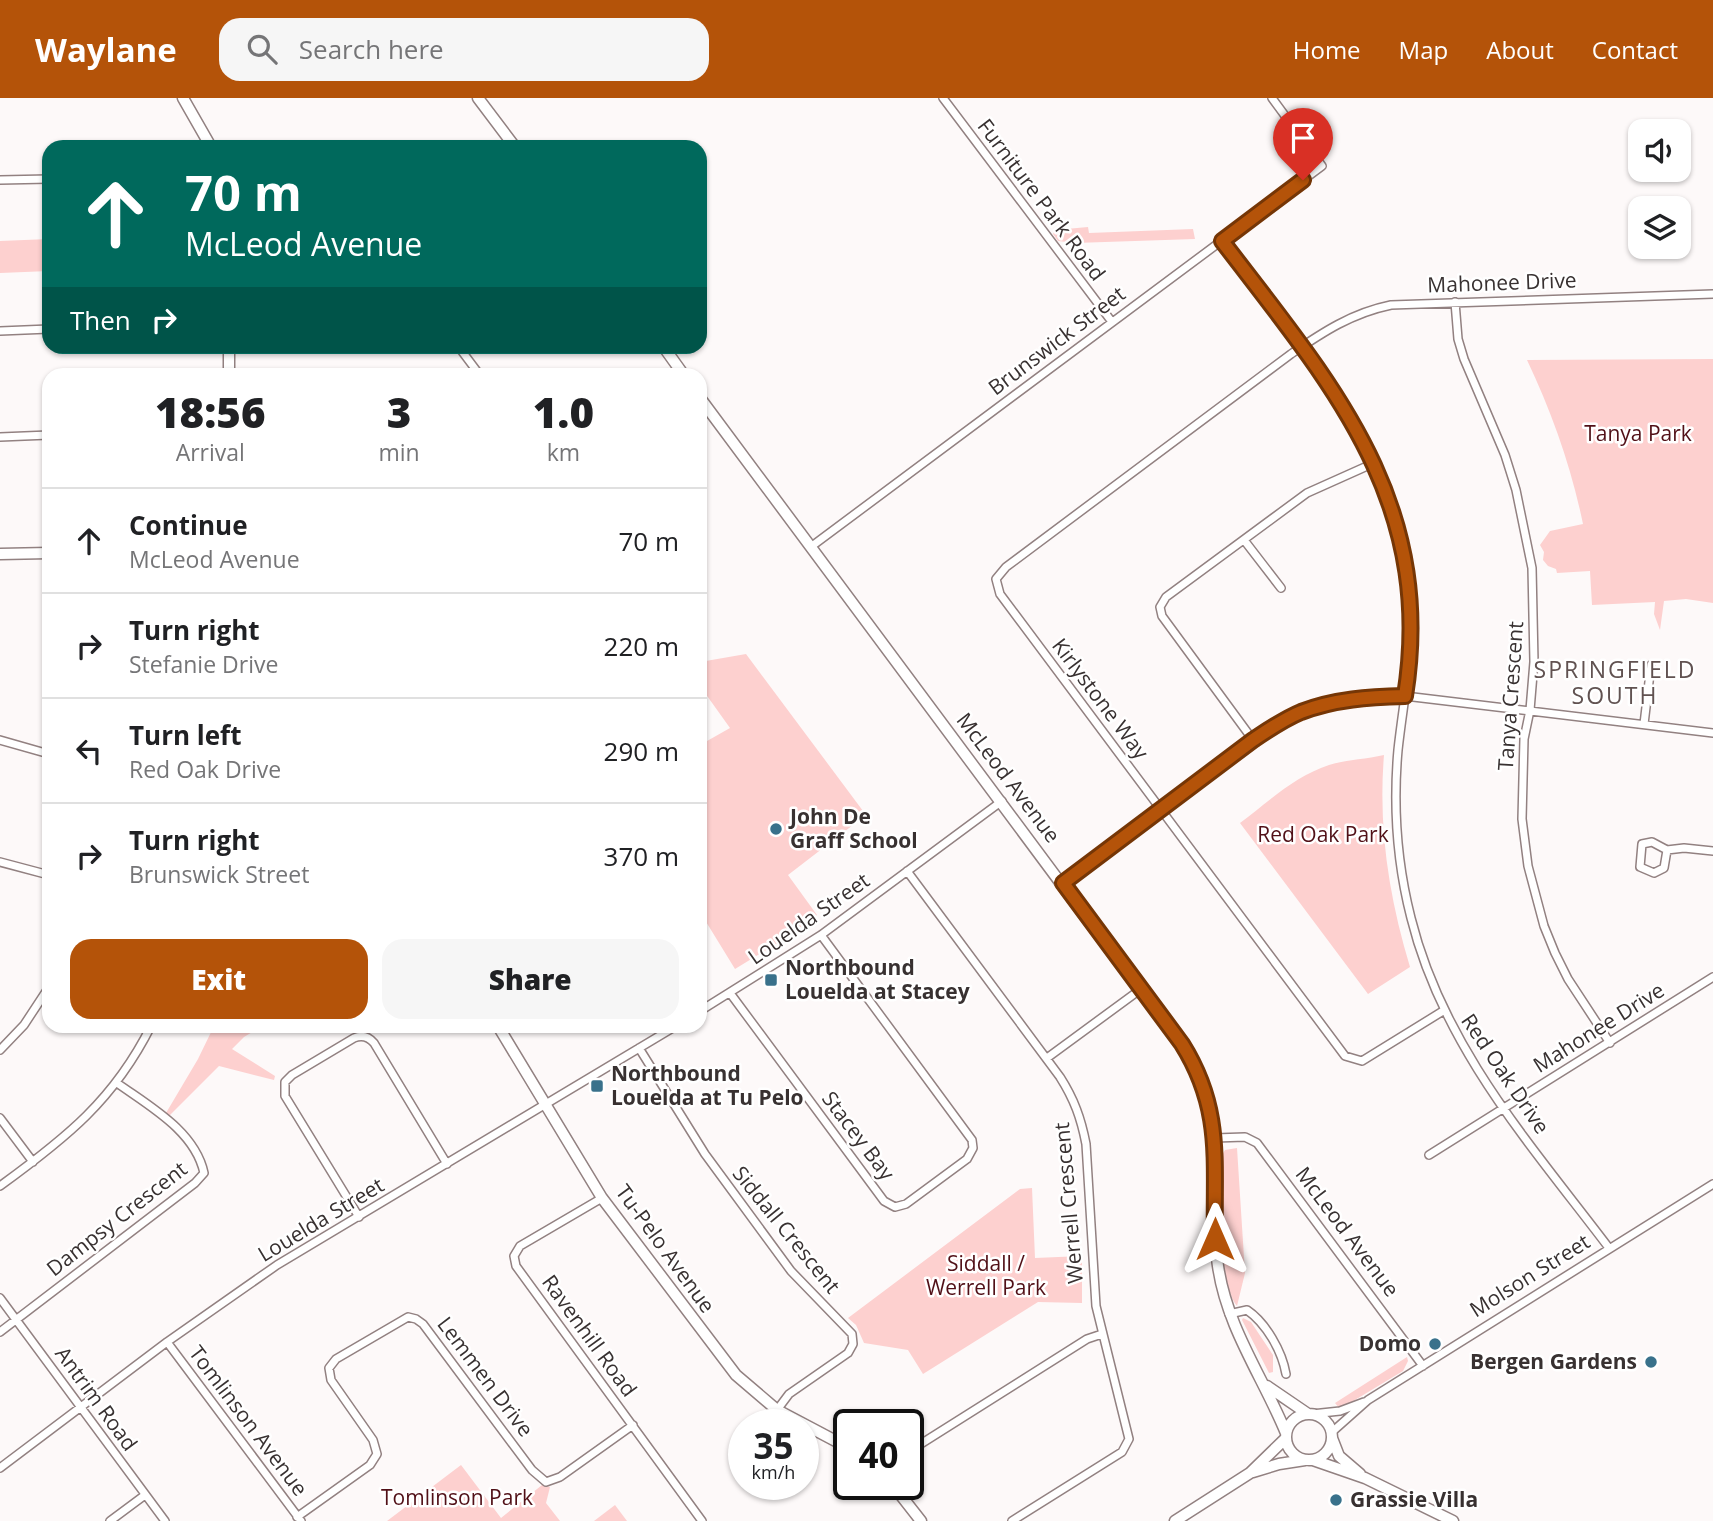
<!DOCTYPE html>
<html lang="en">
<head>
<meta charset="utf-8">
<style>
	:root { --surface:#fff; --page:#f6f6f6; --text:#202124; --muted:#757577; --line:#e0e0e0; --accent:#b45309 }
	body { margin:0; font-family:"Open Sans",sans-serif; background:var(--page); color:var(--text); height:100vh; display:flex; flex-direction:column; font-size:26px; white-space:nowrap }
	* { box-sizing:border-box; margin:0 }
	p { font-size:23px; color:var(--muted) }
	.icon { flex:none; width:38px; height:38px; fill:none; stroke:currentColor; stroke-width:2; stroke-linecap:round; stroke-linejoin:round }
	.map { position:relative; flex:1; overflow:hidden }
	.sheet { position:absolute; left:42px; top:270px; width:665px; height:665px; display:flex; flex-direction:column; background:var(--surface); border-radius:21px; box-shadow:0 2px 5px #0004 }
	.sheet>* { flex:none }
	.top-card { position:absolute; left:42px; top:42px; width:665px; height:214px; border-radius:21px; box-shadow:0 2px 5px #0004; background:#00695c; color:#fff; overflow:hidden }
	.tools { position:absolute; left:1628px; top:21px; display:grid; gap:14px }
	.tools a { display:grid; place-items:center; width:63px; height:63px; border-radius:14px; background:var(--surface); box-shadow:0 2px 5px #0004; font-size:35px }
	.speed { position:absolute; left:728px; top:1311px; display:flex; gap:14px; font-size:35px; font-weight:700; text-align:center }
	.speed>* { display:grid; place-content:center; width:91px; height:91px; border-radius:50%; background:var(--surface); box-shadow:0 2px 5px #0004; line-height:1 }
	.speed small { font-size:18px; font-weight:400 }
	.speed .limit { border:4px solid #111; border-radius:10px; background:#fff; color:#111 }
	.pin { position:absolute; display:grid; place-items:center; width:60px; height:60px; color:#fff; margin:-72px -30px; border-radius:50% 50% 50% 0; rotate:-45deg; box-shadow:0 0 7px #0007 }
	.pin .icon { rotate:45deg }
	.me { position:absolute; width:77px; margin:-38px; rotate:0deg; stroke-linejoin:round; filter:drop-shadow(0 0 5px #0008) }
	.turn { display:flex; align-items:center; gap:24px; height:147px; padding:0 28px; font-size:32px }
	.turn .icon { width:91px; height:91px; stroke-width:2.5 }
	.turn b { display:block; font-size:49px; line-height:60px }
	.then { display:flex; align-items:center; height:66px; padding:0 28px; background:#0003; gap:14px; font-size:26px }
	.eta { display:flex; justify-content:space-evenly; align-items:center; height:119px; text-align:center }
	.eta b { font-size:42px; font-weight:800; line-height:49px }
	.button { display:flex; gap:14px; margin-top:auto; padding:14px 28px }
	.button a { flex:1; height:80px; border-radius:21px; background:var(--accent); color:#fff; font-size:28px; font-weight:800; line-height:80px; text-align:center }
	.button a+a { background:var(--page); color:var(--text) }
	ul { padding:0; list-style:none }
	li { display:flex; align-items:center; gap:21px; height:105px; padding:0 28px; border-top:2px solid var(--line) }
	li div { flex:1 }
	li b { display:block; font-size:26px }
	li em { font-style:normal }
	header { display:flex; align-items:center; gap:42px; box-sizing:border-box; height:98px; padding:0 35px; background:var(--accent); color:#fff }
	header strong { font-size:33px }
	nav { display:flex; gap:38px; margin-inline-start:auto; font-size:24px }
	.search { width:490px; height:63px; background:var(--page); display:flex; align-items:center; gap:18px; box-sizing:border-box; padding:0 24px; border-radius:21px; color:var(--muted); font-size:26px }
	.map>svg:first-child { display:block }
	.green { fill:#fdd0cf }
	.lines { fill:none; stroke-linecap:round; stroke-linejoin:round }
	.street-casing { stroke:#928181; stroke-width:10 }
	.secondary-casing { stroke:#928181; stroke-width:13 }
	.street { stroke:#fff; stroke-width:7 }
	.secondary { stroke:#fff; stroke-width:10 }
	.route-casing { stroke:#753606; stroke-width:18 }
	.route { stroke:#b45309; stroke-width:12 }
	.poi-dot { fill:#39718b; stroke:#fff; stroke-width:2.5 }
	.labels { text-anchor:middle; stroke-width:5; stroke-linejoin:round; paint-order:stroke }
	.street-label { font-size:21px; fill:#383131; stroke:#fff }
	.park-label { font-size:21px; fill:#511017; stroke:#fff }
	.poi-label { font-size:21px; font-weight:bold; fill:#383131; stroke:#fff; text-anchor:start }
	.neighbourhood-label { font-size:23px; letter-spacing:2px; fill:#615251; stroke:#fff }
</style>
</head>
<body>
<header>
<strong>Waylane</strong>
<div class="search"><svg class="icon" aria-label="search" viewBox="0 0 24 24"><circle cx="10" cy="10" r="6"/><path d="M15 15l6 6"/></svg>Search here</div>
<nav><a>Home</a><a>Map</a><a>About</a><a>Contact</a></nav>
</header>
<div class="map">
<svg width="1713" height="1423" viewBox="0 0 1713 1423">
	<rect width="100%" height="100%" fill="#fdf9f9"/>
	<!-- green -->
	<path class="green" d="M1088 129 1089 135 1193 131 1195 141 1075 145 1058 143 1053 136 1055 132Z
		M49 141V173L0 175V143Z
		M1713 261V505L1686 501 1664 503 1660 532 1654 516 1655 504 1592 507 1590 473 1557 475 1556 471 1548 468 1543 462 1544 454 1540 447 1550 433 1583 426C1571 368 1552 315 1527 262Z
		M746 556 866 717 788 777 817 817 781 843 735 871 700 814V647L730 630 700 588V564Z
		M1384 657C1378 730 1389 799 1410 869L1368 896 1240 725C1268 704 1295 678 1329 667 1346 662 1366 661 1384 657Z
		M214 928H262L244 939 232 951 275 978 274 982 219 968 169 1018 166 1015 198 961Z
		M1237 1050 1245 1175 1237 1208C1216 1183 1222 1091 1222 1057L1225 1052Z
		M1032 1090 1035 1160 1082 1158V1205L1038 1204 923 1276 908 1252 864 1245 856 1227 848 1220 1020 1091Z
		M1243 1220 1251 1224 1273 1257V1274L1269 1275 1242 1222Z
		M1407 1259 1408 1263 1403 1273 1340 1311 1335 1305Z
		M461 1367 501 1420 542 1387 550 1389 546 1405 560 1423H387Z
		M615 1407 627 1423H594Z"/>
	<g class="lines">
		<!-- street casing -->
		<g class="street-casing">
			<path id="street" d="M943 0 1112 224
				M0 82 49 81
				M1222 143C1314 262 1416 380 1411 540 1409 578 1402 615 1398 652 1393 708 1397 765 1411 820 1443 949 1531 1047 1609 1150
				M1455 204 1458 241 1464 261 1505 357 1516 392 1532 470 1534 564 1530 612 1524 641 1522 721 1528 768 1544 828 1555 855 1568 881 1610 945
				M0 233 49 231
				M458 248 479 276
				M0 339 49 337
				M1244 442 1281 490
				M812 448 1322 68 1272 0
				M1644 626 1651 567
				M0 642 49 656
				M1253 642 1162 518 1160 509 1166 499 1307 395 1374 365
				M1667 752 1664 770 1654 775 1640 769 1642 746 1652 744 1667 752 1684 750 1713 753
				M0 764 49 777
				M907 773 1060 979C1074 1001 1081 1020 1086 1046L1096 1208 1129 1341 1122 1354 1012 1423
				M1063 785 1253 642 1300 614 1352 600 1405 598 1713 635
				M730 895 884 1103 895 1109 906 1106 967 1061 973 1050 972 1042 821 837
				M700 913 821 837 1002 703
				M1443 913 1362 963 1345 958 1000 496 996 481 1006 469 1291 256C1323 234 1352 215 1391 207L1713 196
				M639 950 705 1056 791 1173 852 1236 853 1246 848 1255 789 1296 777 1312
				M0 952 24 927 49 889
				M1047 960 1141 891
				M0 1020 33 1064
				M1215 1040 1245 1039 1257 1045 1423 1268
				M1429 1057 1713 879
				M0 1088C66 1040 114 1002 151 928
				M602 1100 520 1148 514 1158 516 1168 702 1423
				M359 1119 285 998V984L292 977 354 940C361 937 368 938 374 945L447 1066
				M0 1200 165 1423
				M1229 1216 1247 1212C1266 1225 1282 1253 1286 1276
				M0 1234 195 1085 204 1075C195 1033 149 1008 117 985
				M167 1244 301 1423
				M1312 1316 1340 1313 1364 1304
				M1332 1334 1368 1302 1713 1086
				M908 1354 1087 1241 1102 1236
				M0 1370 167 1244 277 1167 676 928
				M297 1419 370 1367 377 1356 373 1342 331 1282 329 1270 336 1261 408 1219 416 1221 423 1226 532 1372 546 1384 560 1379 633 1327
				M110 1423 145 1397"/>
		</g>
		<!-- secondary casing -->
		<g class="secondary-casing">
			<path id="secondary" d="M183 0 211 49
				M478 0 515 49
				M229 248V276
				M663 248 683 276
				M700 300 1190 959C1229 1034 1206 1091 1218 1168 1227 1230 1263 1279 1286 1335
				M0 456 49 455
				M498 928 602 1100 736 1277 777 1312 849 1350
				M1267 1288 1308 1316
				M1286 1339a23 23 0 1 1 46 0a23 23 0 1 1-46 0Z
				M1332 1340 1339 1358 1360 1376
				M1313 1362 1365 1380 1453 1423
				M1253 1374 1279 1366 1305 1362
				M892 1386 921 1423
				M1175 1423 1250 1375 1286 1340"/>
		</g>
		<!-- street -->
		<use href="#street" class="street"/>
		<!-- secondary -->
		<use href="#secondary" class="secondary"/>
	</g>
	<g class="lines">
		<!-- route casing -->
		<g class="route-casing">
			<path id="route" d="M1215 1141C1213 1066 1224 1013 1182 946L1063 785 1253 642C1268 632 1284 621 1301 614 1335 601 1369 599 1405 598 1436 403 1332 287 1222 143L1303 82"/>
		</g>
		<!-- route -->
		<use href="#route" class="route"/>
	</g>
	<!-- markers -->
	<g class="poi-dot">
		<circle cx="776" cy="731" r="7"/>
		<rect x="764" y="875" width="14" height="14" rx="3.5"/>
		<rect x="590" y="981" width="14" height="14" rx="3.5"/>
		<circle cx="1435" cy="1246" r="7"/>
		<circle cx="1651" cy="1264" r="7"/>
		<circle cx="1336" cy="1402" r="7"/>
	</g>
	<g class="labels">
		<!-- street labels -->
		<g class="street-label">
			<text transform="translate(1041 102) rotate(53)" y="7">Furniture Park Road</text>
			<text transform="translate(1502 185) rotate(-2)" y="7">Mahonee Drive</text>
			<text transform="translate(1057 243) rotate(-37)" y="7">Brunswick Street</text>
			<text transform="translate(1511 598) rotate(-86)" y="7">Tanya Crescent</text>
			<text transform="translate(1100 601) rotate(53)" y="7">Kirlystone Way</text>
			<text transform="translate(1008 680) rotate(53)" y="7">McLeod Avenue</text>
			<text transform="translate(809 821) rotate(-35)" y="7">Louelda Street</text>
			<text transform="translate(1599 930) rotate(-32)" y="7">Mahonee Drive</text>
			<text transform="translate(1505 976) rotate(56)" y="7">Red Oak Drive</text>
			<text transform="translate(858 1038) rotate(53)" y="7">Stacey Bay</text>
			<text transform="translate(1069 1105) rotate(-95)" y="7">Werrell Crescent</text>
			<text transform="translate(117 1121) rotate(-38)" y="7">Dampsy Crescent</text>
			<text transform="translate(321 1122) rotate(-31)" y="7">Louelda Street</text>
			<text transform="translate(786 1132) rotate(51)" y="7">Siddall Crescent</text>
			<text transform="translate(1347 1134) rotate(53)" y="7">McLeod Avenue</text>
			<text transform="translate(665 1151) rotate(54)" y="7">Tu-Pelo Avenue</text>
			<text transform="translate(1530 1178) rotate(-32)" y="7">Molson Street</text>
			<text transform="translate(589 1238) rotate(54)" y="7">Ravenhill Road</text>
			<text transform="translate(485 1279) rotate(53)" y="7">Lemmen Drive</text>
			<text transform="translate(96 1301) rotate(54)" y="7">Antrim Road</text>
			<text transform="translate(248 1323) rotate(53)" y="7">Tomlinson Avenue</text>
		</g>
		<!-- park labels -->
		<g class="park-label">
			<text x="1638" y="343">Tanya Park</text>
			<text x="1323" y="744">Red Oak Park</text>
			<text x="986" y="1173">Siddall /<tspan x="986" dy="24">Werrell Park</tspan></text>
			<text x="457" y="1407">Tomlinson Park</text>
		</g>
		<!-- poi labels -->
		<g class="poi-label">
			<text x="790" y="726">John De<tspan x="790" dy="24">Graff School</tspan></text>
			<text x="785" y="877">Northbound<tspan x="785" dy="24">Louelda at Stacey</tspan></text>
			<text x="611" y="983">Northbound<tspan x="611" dy="24">Louelda at Tu Pelo</tspan></text>
			<text x="1421" y="1253" text-anchor="end">Domo</text>
			<text x="1637" y="1271" text-anchor="end">Bergen Gardens</text>
			<text x="1350" y="1409">Grassie Villa</text>
		</g>
		<!-- neighbourhood labels -->
		<g class="neighbourhood-label">
			<text x="1615" y="580">SPRINGFIELD<tspan x="1615" dy="26">SOUTH</tspan></text>
		</g>
	</g>
</svg>
<div class="tools">
<a><svg class="icon" aria-label="sound" viewBox="0 0 24 24"><path d="M4 9h4l5-4v14l-5-4H4zM17 9q2 3 0 6"/></svg></a>
<a><svg class="icon" aria-label="layers" viewBox="0 0 24 24"><path d="M12 4l9 5-9 5-9-5zM3 14l9 5 9-5"/></svg></a>
</div>
<div class="speed"><div>35<small>km/h</small></div><div class="limit">40</div></div>
<div class="pin" style="left:1303px;top:82px;background:#d93025"><svg class="icon" aria-label="arrive" viewBox="0 0 24 24"><path d="M6 21V4h12l-3 4 3 4H6"/></svg></div>
<svg class="me" style="left:1215px;top:1141px" viewBox="-20 -20 40 40"><path d="M0-17L14 15 0 8-14 15z" fill="#b45309" stroke="#fff" stroke-width="4"/></svg>
<div class="top-card">
<div class="turn"><svg class="icon" aria-label="ahead" viewBox="0 0 24 24"><path d="M12 20V5M6 11l6-6 6 6"/></svg><div><b>70 m</b>McLeod Avenue</div></div>
<div class="then">Then<svg class="icon" aria-label="right" viewBox="0 0 24 24"><path d="M7 20v-9h11M14 6l5 5-5 5"/></svg></div>
</div>
<section class="sheet">
<div class="eta">
<div><b>18:56</b><p>Arrival</p></div>
<div><b>3</b><p>min</p></div>
<div><b>1.0</b><p>km</p></div>
</div>
<ul>
<li><svg class="icon" aria-label="ahead" viewBox="0 0 24 24"><path d="M12 20V5M6 11l6-6 6 6"/></svg><div><b>Continue</b><p>McLeod Avenue</p></div><em>70 m</em></li>
<li><svg class="icon" aria-label="right" viewBox="0 0 24 24"><path d="M7 20v-9h11M14 6l5 5-5 5"/></svg><div><b>Turn right</b><p>Stefanie Drive</p></div><em>220 m</em></li>
<li><svg class="icon" aria-label="left" viewBox="0 0 24 24"><path d="M17 20v-9H6M10 6l-5 5 5 5"/></svg><div><b>Turn left</b><p>Red Oak Drive</p></div><em>290 m</em></li>
<li><svg class="icon" aria-label="right" viewBox="0 0 24 24"><path d="M7 20v-9h11M14 6l5 5-5 5"/></svg><div><b>Turn right</b><p>Brunswick Street</p></div><em>370 m</em></li>
</ul>
<div class="button"><a>Exit</a><a>Share</a></div>
</section>
</div>
</body>
</html>
